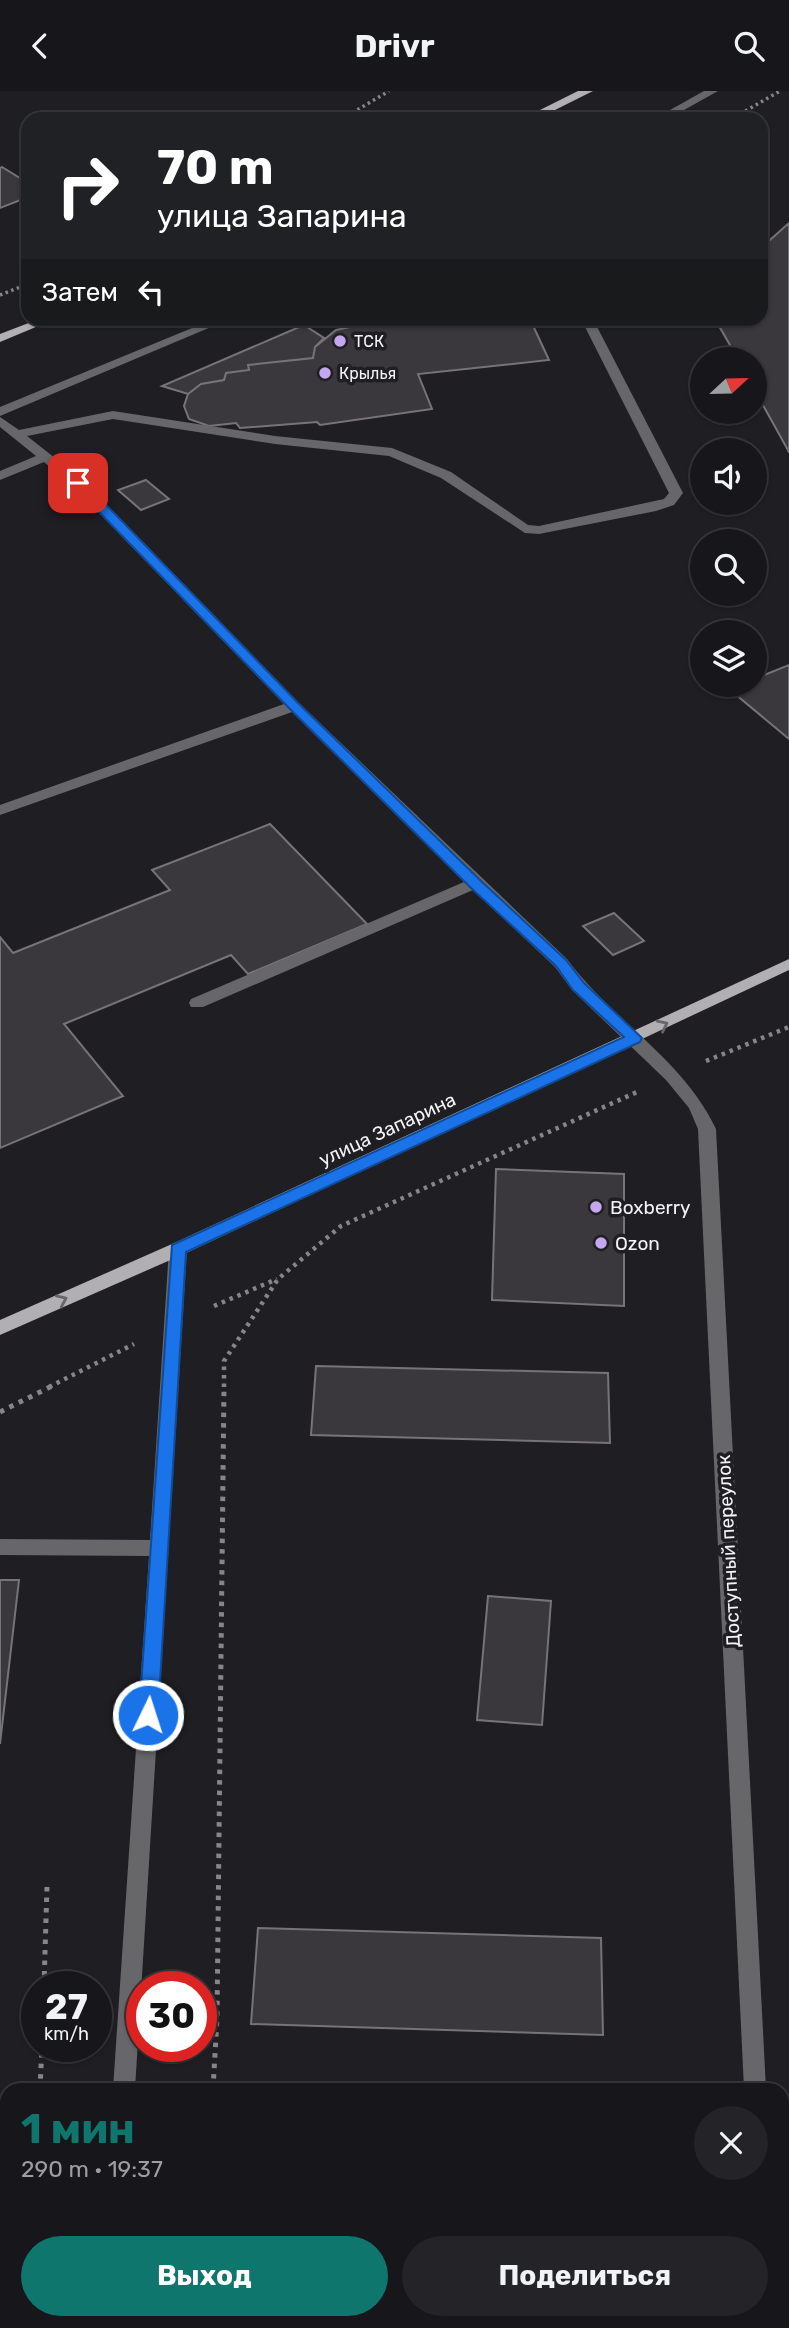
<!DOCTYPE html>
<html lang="ru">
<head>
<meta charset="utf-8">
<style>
	:root { --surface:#17161a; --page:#242327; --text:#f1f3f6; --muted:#9e9fa2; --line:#363539; --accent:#0f766e }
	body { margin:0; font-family:Rubik,sans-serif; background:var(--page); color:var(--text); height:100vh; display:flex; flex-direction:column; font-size:26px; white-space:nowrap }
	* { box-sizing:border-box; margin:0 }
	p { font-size:23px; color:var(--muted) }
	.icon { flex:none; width:38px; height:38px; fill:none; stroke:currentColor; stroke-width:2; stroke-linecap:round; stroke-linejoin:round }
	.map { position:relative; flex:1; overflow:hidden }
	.panel { position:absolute; left:0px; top:1992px; width:789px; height:247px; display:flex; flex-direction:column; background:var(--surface); border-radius:21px 21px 0 0; box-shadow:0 2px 5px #0004,0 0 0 2px var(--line) }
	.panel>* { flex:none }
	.hud { position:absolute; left:21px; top:21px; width:747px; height:214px; border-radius:21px; box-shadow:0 2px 5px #0004,0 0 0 2px var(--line); background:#202124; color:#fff; overflow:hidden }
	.needle { width:46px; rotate:68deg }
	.tools { position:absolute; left:690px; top:256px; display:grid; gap:14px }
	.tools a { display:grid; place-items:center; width:77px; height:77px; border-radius:50%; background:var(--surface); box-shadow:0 2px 5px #0004,0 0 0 2px var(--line); font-size:35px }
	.speed { position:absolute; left:21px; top:1880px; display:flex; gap:14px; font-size:35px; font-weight:700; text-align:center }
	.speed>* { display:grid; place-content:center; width:91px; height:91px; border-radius:50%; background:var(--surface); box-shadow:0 2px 5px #0004,0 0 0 2px var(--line); line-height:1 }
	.speed small { font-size:18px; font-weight:400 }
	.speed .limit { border:10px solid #d22; background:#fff; color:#111 }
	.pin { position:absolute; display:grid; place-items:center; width:60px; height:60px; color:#fff; margin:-30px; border-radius:14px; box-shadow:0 4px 10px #0006 }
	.me { position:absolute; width:77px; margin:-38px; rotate:4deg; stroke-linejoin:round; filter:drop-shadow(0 0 5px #0008) }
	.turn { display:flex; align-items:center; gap:24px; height:147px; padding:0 21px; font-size:32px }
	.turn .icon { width:91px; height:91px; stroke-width:2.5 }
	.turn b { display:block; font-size:49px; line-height:60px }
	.then { display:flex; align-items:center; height:66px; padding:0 21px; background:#0003; gap:14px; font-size:26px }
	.round { display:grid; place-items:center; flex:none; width:74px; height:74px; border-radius:37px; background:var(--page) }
	.headline { display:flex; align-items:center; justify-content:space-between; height:119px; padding:0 21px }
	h1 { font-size:42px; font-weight:700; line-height:52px; color:var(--accent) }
	.cta { display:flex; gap:14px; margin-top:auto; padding:14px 21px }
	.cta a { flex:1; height:80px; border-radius:42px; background:var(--accent); color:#fff; font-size:28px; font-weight:700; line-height:80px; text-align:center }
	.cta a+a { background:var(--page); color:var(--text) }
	header { display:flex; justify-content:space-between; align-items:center; height:91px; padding:0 21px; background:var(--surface); font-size:32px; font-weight:700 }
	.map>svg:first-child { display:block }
	.building { fill:#3a383d; stroke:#767479; stroke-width:2 }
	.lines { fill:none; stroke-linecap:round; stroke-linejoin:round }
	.path-far2 { stroke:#868588; stroke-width:3.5; stroke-dasharray:2.5 3.5; stroke-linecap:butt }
	.path-far1 { stroke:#868588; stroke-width:4.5; stroke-dasharray:3.5 5; stroke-linecap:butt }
	.path { stroke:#868588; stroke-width:5; stroke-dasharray:4.5 6; stroke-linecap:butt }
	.minor { fill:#676668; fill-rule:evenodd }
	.major { fill:#b1afb3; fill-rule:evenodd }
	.oneway { stroke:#68666a }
	.route { fill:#1a73e8; stroke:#114b97; stroke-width:2 }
	.poi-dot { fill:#c4a7f1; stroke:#1f1e22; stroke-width:2.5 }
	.labels { text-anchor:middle; stroke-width:7; stroke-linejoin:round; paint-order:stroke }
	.far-poi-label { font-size:16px; fill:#f3f2f4; stroke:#1f1e22; text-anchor:start }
	.street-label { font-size:19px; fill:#f3f2f4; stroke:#1f1e22 }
	.poi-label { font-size:19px; fill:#f3f2f4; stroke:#1f1e22; text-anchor:start }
</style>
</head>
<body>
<header><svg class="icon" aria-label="back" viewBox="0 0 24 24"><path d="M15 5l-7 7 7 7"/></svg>Drivr<svg class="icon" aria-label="search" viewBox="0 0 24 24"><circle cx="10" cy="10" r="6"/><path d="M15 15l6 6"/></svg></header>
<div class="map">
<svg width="789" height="2237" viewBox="0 0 789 2237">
	<rect width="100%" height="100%" fill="#1f1e22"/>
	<!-- building -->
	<path class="building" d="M2 76 28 92V106L0 117V77Z
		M789 132V361L754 298V268H738L715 228H761V157Z
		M388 228H530L549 269 418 283 432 318 320 334 317 331 240 337 236 332 209 335 189 328 184 315 188 303 201 293 224 289 226 282 249 279 248 274 313 267 315 256 336 239Z
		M304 234 324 247 315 256 313 267 248 274 249 279 226 282 224 289 201 293 188 303 162 295Z
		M146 389 169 408 141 419 118 399Z
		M789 574V648L729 598 740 593H754V588Z
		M270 733 367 833 248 883 231 864 64 933 123 1005 0 1057V846L13 862 170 799 152 779Z
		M614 822 644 850 613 864 583 835Z
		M496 1078 624 1083V1215L492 1209Z
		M316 1275 608 1282 610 1352 311 1344Z
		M0 1489H19L0 1653Z
		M488 1505 551 1510 542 1634 477 1629Z
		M258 1837 601 1847 603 1944 251 1933Z
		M299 2231H632L617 2237H301Z"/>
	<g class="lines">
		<!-- path-far2 -->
		<path class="path-far2" d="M735 26 780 0
			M342 28 389 0
			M0 204 28 193"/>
		<!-- path-far1 -->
		<path class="path-far1" d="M706 970 789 936
			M214 1215 277 1188
			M49 1296 134 1253
			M224 1296V1270L278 1188 341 1135 637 1001"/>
		<!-- path -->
		<path class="path" d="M0 1321 52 1295
			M44 1895 47 1795
			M201 1928H217
			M40 1998 42 1955
			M213 1998 217 1928 224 1295
			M25 2237 26 2231
			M199 2237 200 2231"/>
		<!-- minor -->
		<path class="minor" d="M704 0H718L668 28H654Z
			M214 228H230L0 325V316Z
			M581 228H593L683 402 674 414 656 420 539 443 525 442 441 387 389 365 275 353 113 328 27 345 83 389 299 612 567 868C612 929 683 968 716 1038L766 1998H744L698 1038 689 1017 666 989 572 899 555 876 473 799 203 916H191L189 912 191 908 464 791 292 621 0 724V714L284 613 73 395 44 371 0 389V380L36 365 0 336V326L19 339 113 320 275 345 392 357 451 381 528 434 539 435 664 408 669 402Z
			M178 1152 184 1153 187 1158 135 1998H113L149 1465 0 1464V1448L150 1449 169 1158 172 1153Z
			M7 2159V2183L0 2185V2161Z
			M97 2231H121V2237H97Z
			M754 2231H778V2237H754Z"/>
		<!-- major -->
		<path class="major" d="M578 0H593L537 28H522Z
			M39 228H55L0 251V243Z
			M789 868V879L184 1163 0 1244V1229L172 1153Z"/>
	</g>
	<!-- one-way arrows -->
	<defs><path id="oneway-chevron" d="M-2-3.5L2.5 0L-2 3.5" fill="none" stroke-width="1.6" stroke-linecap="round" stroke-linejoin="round" transform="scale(1.75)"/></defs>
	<g class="oneway">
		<use href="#oneway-chevron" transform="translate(663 934) rotate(-26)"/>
		<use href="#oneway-chevron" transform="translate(62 1209) rotate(-24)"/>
	</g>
	<!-- route -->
	<path class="route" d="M78 389 83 390 298 612 480 789 566 869 584 892 642 947 640 951 186 1161 158 1624 155 1630 148 1632 142 1630 139 1624 172 1154 624 946 573 899 556 875 470 796 289 617 74 395 72 392Z"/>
	<!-- markers -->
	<g class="poi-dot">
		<circle cx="340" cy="250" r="7"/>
		<circle cx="325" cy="282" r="7"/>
		<circle cx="596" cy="1116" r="7"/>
		<circle cx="601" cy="1152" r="7"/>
	</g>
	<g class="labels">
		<!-- far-poi labels -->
		<g class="far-poi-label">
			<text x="354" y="256">ТСК</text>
			<text x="339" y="288">Крылья</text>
		</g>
		<!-- street labels -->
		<g class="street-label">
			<text transform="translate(387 1038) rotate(-25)" y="7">улица Запарина</text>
			<text transform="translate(728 1460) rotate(-93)" y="7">Доступный переулок</text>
		</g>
		<!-- poi labels -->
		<g class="poi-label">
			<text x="610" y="1123">Boxberry</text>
			<text x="615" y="1159">Ozon</text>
		</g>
	</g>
</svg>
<div class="tools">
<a><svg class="needle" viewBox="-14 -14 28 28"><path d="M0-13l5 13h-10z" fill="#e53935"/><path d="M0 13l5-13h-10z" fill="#9e9fa2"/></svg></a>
<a><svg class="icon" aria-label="sound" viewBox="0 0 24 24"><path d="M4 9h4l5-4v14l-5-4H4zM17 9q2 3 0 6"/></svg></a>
<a><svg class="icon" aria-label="search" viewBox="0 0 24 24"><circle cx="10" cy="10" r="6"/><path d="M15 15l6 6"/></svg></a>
<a><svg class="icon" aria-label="layers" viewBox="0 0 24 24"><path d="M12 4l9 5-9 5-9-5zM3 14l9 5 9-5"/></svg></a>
</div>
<div class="speed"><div>27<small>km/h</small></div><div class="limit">30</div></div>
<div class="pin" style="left:78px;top:392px;background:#d93025"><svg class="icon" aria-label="arrive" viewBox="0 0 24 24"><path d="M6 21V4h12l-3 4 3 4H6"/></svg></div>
<svg class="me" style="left:148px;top:1624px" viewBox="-20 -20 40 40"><circle r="17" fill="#1a73e8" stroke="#fff" stroke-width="3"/><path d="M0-11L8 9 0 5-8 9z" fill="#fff"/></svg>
<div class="hud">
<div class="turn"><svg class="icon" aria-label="right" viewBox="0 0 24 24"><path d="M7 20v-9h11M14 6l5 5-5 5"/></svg><div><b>70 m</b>улица Запарина</div></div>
<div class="then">Затем<svg class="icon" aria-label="left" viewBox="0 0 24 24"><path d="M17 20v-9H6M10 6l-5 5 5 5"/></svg></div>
</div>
<section class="panel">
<div class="headline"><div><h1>1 мин</h1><p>290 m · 19:37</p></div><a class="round"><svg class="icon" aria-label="close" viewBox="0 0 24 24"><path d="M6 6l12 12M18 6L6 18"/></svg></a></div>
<div class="cta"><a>Выход</a><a>Поделиться</a></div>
</section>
</div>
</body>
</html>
